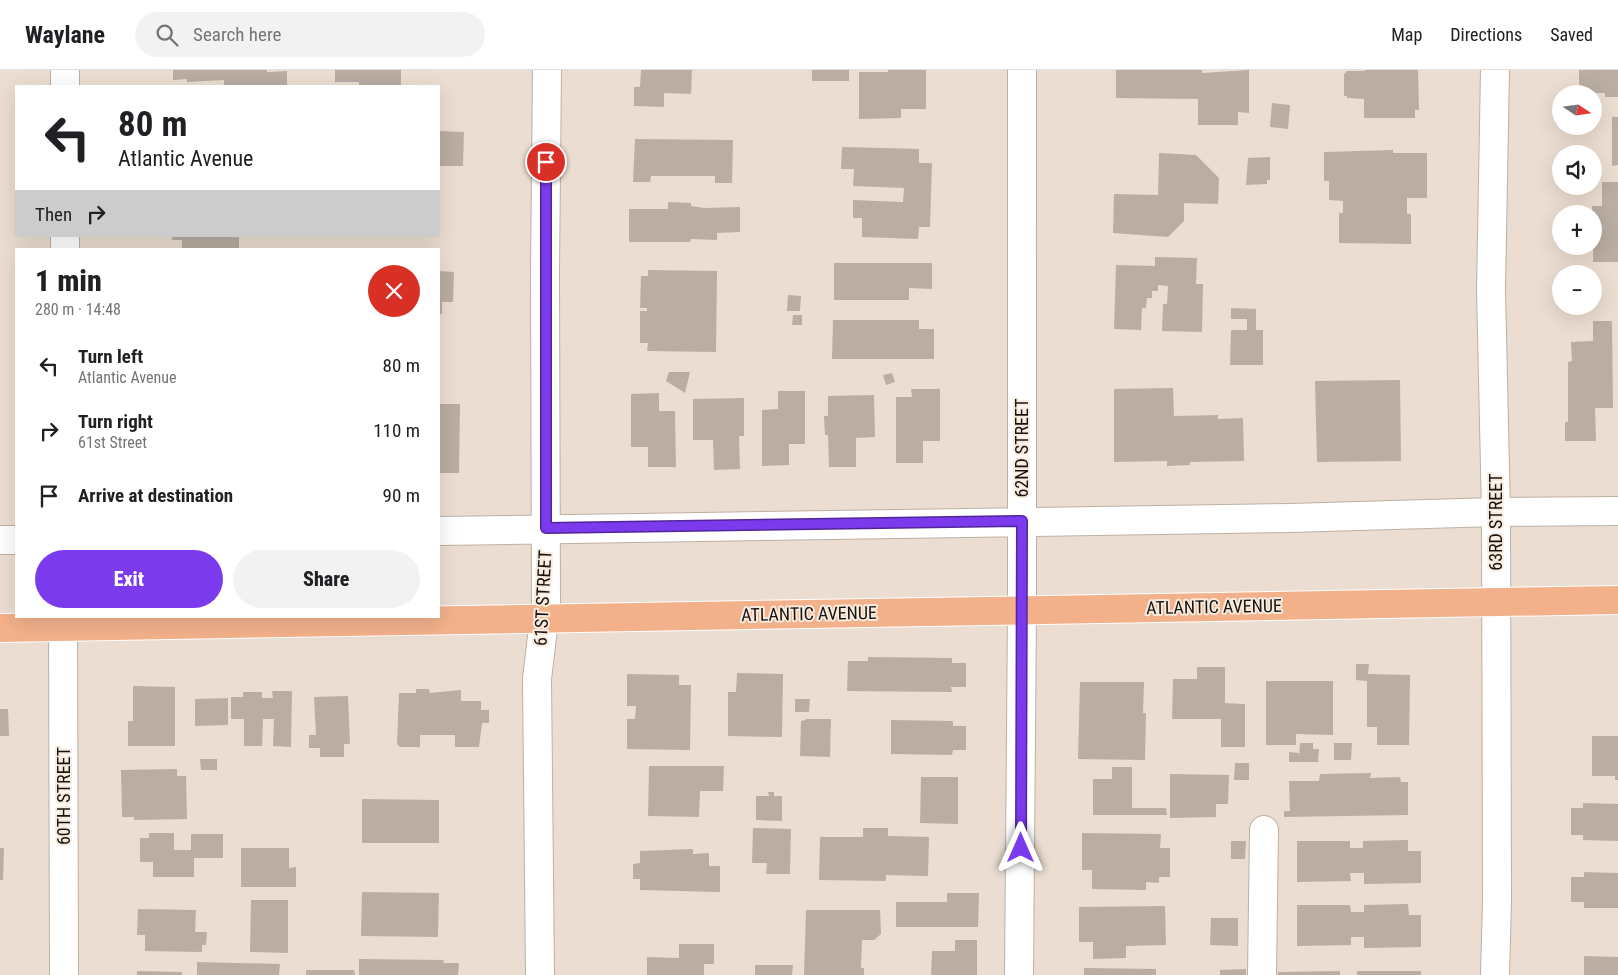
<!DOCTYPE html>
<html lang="en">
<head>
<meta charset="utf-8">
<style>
	:root { --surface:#fff; --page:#f2f2f2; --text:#202124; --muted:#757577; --line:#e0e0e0; --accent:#7c3aed }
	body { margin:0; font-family:"Roboto Condensed",sans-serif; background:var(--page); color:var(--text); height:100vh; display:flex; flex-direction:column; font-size:19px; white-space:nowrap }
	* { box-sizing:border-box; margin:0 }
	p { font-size:16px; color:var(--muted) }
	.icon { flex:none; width:28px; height:28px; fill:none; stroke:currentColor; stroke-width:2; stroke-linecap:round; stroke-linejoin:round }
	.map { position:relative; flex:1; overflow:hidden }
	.sheet { position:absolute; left:15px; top:178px; width:425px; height:370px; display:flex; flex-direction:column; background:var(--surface); border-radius:0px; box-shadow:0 5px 20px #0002 }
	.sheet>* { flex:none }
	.banner { position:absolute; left:15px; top:15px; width:425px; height:152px; border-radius:0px; box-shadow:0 5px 20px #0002; background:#fff; color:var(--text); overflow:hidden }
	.needle { width:32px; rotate:103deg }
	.fabs { position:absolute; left:1552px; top:15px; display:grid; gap:10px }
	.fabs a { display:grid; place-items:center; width:50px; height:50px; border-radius:50%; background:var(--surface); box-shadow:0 5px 20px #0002; font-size:25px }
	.pin { position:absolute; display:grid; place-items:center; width:42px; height:42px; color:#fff; margin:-21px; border:2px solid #fff; border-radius:50%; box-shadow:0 1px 5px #0007 }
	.me { position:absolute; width:55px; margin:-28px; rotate:0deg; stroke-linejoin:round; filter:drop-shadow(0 0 4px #0008) }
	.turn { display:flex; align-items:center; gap:18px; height:105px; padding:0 20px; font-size:22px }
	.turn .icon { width:65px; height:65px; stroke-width:2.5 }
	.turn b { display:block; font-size:35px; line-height:42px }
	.then { display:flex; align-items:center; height:48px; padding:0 20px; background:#0003; gap:10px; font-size:19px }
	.round { display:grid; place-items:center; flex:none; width:52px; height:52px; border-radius:26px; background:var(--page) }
	.head { display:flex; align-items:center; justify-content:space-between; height:85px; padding:0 20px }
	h1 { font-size:30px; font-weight:800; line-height:38px }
	.primary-button { display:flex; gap:10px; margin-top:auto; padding:10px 20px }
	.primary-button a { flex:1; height:58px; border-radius:30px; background:var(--accent); color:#fff; font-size:20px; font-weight:800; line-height:58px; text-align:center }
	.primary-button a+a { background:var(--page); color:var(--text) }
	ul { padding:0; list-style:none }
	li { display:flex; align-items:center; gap:15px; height:65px; padding:0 20px }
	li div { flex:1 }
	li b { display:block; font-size:19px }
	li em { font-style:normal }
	header { display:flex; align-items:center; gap:30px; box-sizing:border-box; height:70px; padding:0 25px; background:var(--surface); border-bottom:1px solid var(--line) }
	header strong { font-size:24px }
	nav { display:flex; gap:28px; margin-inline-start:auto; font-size:18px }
	.search { width:350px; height:45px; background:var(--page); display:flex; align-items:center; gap:12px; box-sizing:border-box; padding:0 18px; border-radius:28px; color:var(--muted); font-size:19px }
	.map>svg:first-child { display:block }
	.building { fill:#baada2 }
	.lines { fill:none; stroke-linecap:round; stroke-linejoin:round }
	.minor-casing { stroke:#bdb0a4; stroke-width:30 }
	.highway-casing { stroke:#fff; stroke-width:30 }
	.minor { stroke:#fff; stroke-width:28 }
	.highway { stroke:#f3b18b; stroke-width:28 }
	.route-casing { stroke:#51269a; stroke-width:12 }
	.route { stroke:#7c3aed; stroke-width:9 }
	.labels { text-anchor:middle; stroke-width:4; stroke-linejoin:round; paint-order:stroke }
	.street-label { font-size:18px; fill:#17130f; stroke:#f8ebde }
</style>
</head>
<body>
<header>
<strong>Waylane</strong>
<div class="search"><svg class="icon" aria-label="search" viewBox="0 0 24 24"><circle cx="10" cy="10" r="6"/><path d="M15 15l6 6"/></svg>Search here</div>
<nav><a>Map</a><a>Directions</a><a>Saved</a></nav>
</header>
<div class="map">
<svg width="1618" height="905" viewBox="0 0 1618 905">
	<rect width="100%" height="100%" fill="#ebddd1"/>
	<!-- building -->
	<path class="building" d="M173 0H267V2L287 1V16H224V10L187 12V9L173 10Z
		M335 0H401V16H359V12H335Z
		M641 0H692L691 24 664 23V37L634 36V17H640Z
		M812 0H849V11H812Z
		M888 0H926V39H901V48L859 49V2H888Z
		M1116 0H1202V3L1249 0V43L1238 42V55H1198V29L1116 28Z
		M1365 0H1418L1419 40H1415V48H1364V29L1347 28V26H1344V4L1347 1H1365Z
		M1579 0H1618V27H1605V23H1579Z
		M1272 33 1290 35 1288 59 1270 57Z
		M1612 47H1618V95L1612 96Z
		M439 61 464 62 463 96H439Z
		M635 69 733 70 732 113H715V106H651L650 112H633Z
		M842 77 919 79V93H932L930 157H919L918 169 862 167V148H853V130L903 132 904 118 853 116 854 99H841Z
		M1393 80V83H1427V128H1407V144H1411V174L1339 173V143H1343V131L1329 130V111H1324V82Z
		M1159 83 1196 85 1219 108 1218 134 1184 133V151L1168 167 1113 163 1114 124 1158 125Z
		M1270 87V110H1267V114L1246 115 1248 88Z
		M1602 112H1618V192H1593L1594 144H1592V136H1602Z
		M668 132 691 133V136L705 138 740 137V162L717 163V170L691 169 690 172H629V139H668Z
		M172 166H239V179H182V170H172Z
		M1155 187 1197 188 1196 214H1203L1202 262 1162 261 1163 234H1167L1168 216 1158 215V221H1152V228H1147L1146 238H1142L1141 260 1114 259 1116 195 1155 196Z
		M834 193H932V219L909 218V230H834Z
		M648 200 717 201 716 282 647 281 648 273H640V241H647V238H640L641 206H648Z
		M439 201 454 202 453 232H442V244H439Z
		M788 225 801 226 800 241H787Z
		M1231 238 1256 239V260H1263V295H1230L1231 260H1247V249H1231Z
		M793 245H802V255H792Z
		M833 250H919V259H934V289H832Z
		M1593 251H1612L1613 338H1595L1596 371H1565V352H1568V292L1572 291 1571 272 1593 271Z
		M669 302H690L685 323 666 311Z
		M892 303 895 312 886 315 883 305Z
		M1400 310 1401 391 1317 392 1315 311Z
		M1173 318 1174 346 1218 345V349L1243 348 1244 391 1190 392V395L1167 396V391L1114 392V319Z
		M911 319H940V371H923V393H896V327H912Z
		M778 321H805V374H789V395L762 396V340L778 339Z
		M659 323V341H675L676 397H648V377H631V324Z
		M874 325 875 367 856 368V397H829L828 365H825L824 346H828V326Z
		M744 328V366H739L740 399 714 400 713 370H693V329Z
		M439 334H460L459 403H439Z
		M868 587 952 588V593H966V617H951L952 622 847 621 848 591H868Z
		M1356 594H1369L1368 604 1410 605 1409 675H1377V657H1367V611L1356 610Z
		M1197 597H1225V633L1245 634V677H1221V649H1172L1173 609H1197Z
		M737 603 783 604 782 667 728 666V622H736Z
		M627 604 679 605V615H691L690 680 627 679V649H635L636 636H627Z
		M1266 611H1333V665L1296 664V675H1266Z
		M1080 612H1144L1143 643H1146L1145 690 1078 689Z
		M133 616 175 617V676H128V651H133Z
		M416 619H429L430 623 461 620V631H481V640H489V653H482L479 677H455V665H420V677H400L397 674 399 623H416Z
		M272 621H292L291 677 273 676 274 649H263L262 676H244V649H231V627H243V622H262V628H273Z
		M348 626 350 674H344V687H320V678H309V665H316L314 627Z
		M228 628V655L195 656V629Z
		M795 629H810L809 642H795Z
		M0 639H8L9 666H0Z
		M806 649H831L830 687 800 686 801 651 806 650Z
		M891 650 953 651V656H966V680H953L952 685 891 684Z
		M1592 666H1618V710H1615V706H1592Z
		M1300 673H1313V679H1319L1318 692H1289V682L1299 683V690Z
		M1334 673H1352L1351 690H1334Z
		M200 689H217V700H201Z
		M1235 693H1249V710H1234Z
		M649 696H724L723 721H700L699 747 648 746Z
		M1112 697H1132V738H1166L1167 745H1093V709H1112Z
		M177 699V706H186L187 749 134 750V747H122L121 700Z
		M1371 703 1370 708 1400 707 1401 712H1408V745L1284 747V741H1290L1289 711H1319L1320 704Z
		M1170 704 1229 705 1228 734H1216V747L1170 748Z
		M921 707H958V754L920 753Z
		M768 722H774V726H782V751L756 750V726H769Z
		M362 729 439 730V773H362Z
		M1583 733 1618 734V771L1583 770V765H1571V738H1583Z
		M753 758 791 759 790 804H766L767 793H752Z
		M863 758H888V766L929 767 928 806 886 805V811L819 810 820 767H863Z
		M149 763H174V780H191V764H223V788H194V807H153V792H140V768H149Z
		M1082 763 1161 764 1160 778H1170V807H1159V813L1146 812V820L1092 819V800H1082Z
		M1408 770V781H1421V813L1364 814V803H1350L1351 811 1297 812V771H1350V778H1363V771Z
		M1231 771H1246L1245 789H1231Z
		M0 778H4L3 810H0Z
		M241 778H289V798L296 797V817H241Z
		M693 779V784L709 783V796H720V822L640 820V809H633V794L640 793V781Z
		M1584 802 1618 803V838H1584V832H1571V807H1584Z
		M362 822 439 823 438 867 361 866Z
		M947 823H979L978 857H896V832H947Z
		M251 830H288V883L250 882Z
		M1408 834 1409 845H1421V877L1364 878V867H1351V875L1297 876V835H1350L1351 842H1364V835Z
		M1165 836 1166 875 1126 876V888L1093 889V872H1079V837Z
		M138 839 196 840 195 862H207L206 875H202V882L145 881V865H137Z
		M806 840H880L881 864 874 870H862L861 898H864V905H804Z
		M1211 848H1238V876L1210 875Z
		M955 870H977V905H931L932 881H955Z
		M679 874H714V894H704V905H647V887L679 888Z
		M1584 886 1618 887V905H1584Z
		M359 889 444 890 443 893H459L458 905H359Z
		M197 892 280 894 279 905H197Z
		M755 895H793L792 905H755Z
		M1084 898 1156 899V905H1084Z
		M1246 899V905H1220V900Z
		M306 900H354L355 905H306Z
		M137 901 182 902V905H137Z
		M1340 901V905H1278V902Z
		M1357 901H1421V905H1357Z"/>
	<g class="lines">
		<!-- minor casing -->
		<g class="minor-casing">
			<path id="minor" d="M1495 0 1491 220 1496 442 1497 832 1495 905
				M65 16V0
				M65 179V166
				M439 461 1290 448 1496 442 1618 441
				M0 470H16
				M63 546 64 905
				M540 905 537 609 546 533 545 203 547 0
				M1019 905 1022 540V0
				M1262 905 1264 760"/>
		</g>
		<!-- highway casing -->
		<g class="highway-casing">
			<path id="highway" d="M0 558 1618 530"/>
		</g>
		<!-- minor -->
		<use href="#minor" class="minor"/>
		<!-- highway -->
		<use href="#highway" class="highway"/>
	</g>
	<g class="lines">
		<!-- route casing -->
		<g class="route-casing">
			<path id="route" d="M546 92V458L1022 451 1021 778"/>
		</g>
		<!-- route -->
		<use href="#route" class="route"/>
	</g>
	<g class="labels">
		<!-- street labels -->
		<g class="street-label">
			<text transform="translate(1022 378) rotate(-90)" y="6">62ND STREET</text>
			<text transform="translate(1496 452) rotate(-90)" y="6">63RD STREET</text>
			<text transform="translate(543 528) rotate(-87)" y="6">61ST STREET</text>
			<text transform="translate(1214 537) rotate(-1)" y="6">ATLANTIC AVENUE</text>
			<text transform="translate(809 544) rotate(-1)" y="6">ATLANTIC AVENUE</text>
			<text transform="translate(64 726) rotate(-90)" y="6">60TH STREET</text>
		</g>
	</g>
</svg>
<div class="fabs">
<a><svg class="needle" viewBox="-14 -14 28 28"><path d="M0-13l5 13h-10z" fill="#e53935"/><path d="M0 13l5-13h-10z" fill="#757577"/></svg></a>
<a><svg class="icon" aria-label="sound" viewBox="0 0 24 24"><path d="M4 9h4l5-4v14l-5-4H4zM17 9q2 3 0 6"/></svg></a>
<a>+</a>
<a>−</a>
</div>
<div class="pin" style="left:546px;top:92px;background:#d93025"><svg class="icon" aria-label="arrive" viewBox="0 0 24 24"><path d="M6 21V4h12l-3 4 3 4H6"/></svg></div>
<svg class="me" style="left:1021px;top:778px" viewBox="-20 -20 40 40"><path d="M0-17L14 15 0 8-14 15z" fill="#7c3aed" stroke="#fff" stroke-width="4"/></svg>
<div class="banner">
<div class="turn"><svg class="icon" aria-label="left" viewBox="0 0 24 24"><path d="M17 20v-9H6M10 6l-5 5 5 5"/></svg><div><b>80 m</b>Atlantic Avenue</div></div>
<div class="then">Then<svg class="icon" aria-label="right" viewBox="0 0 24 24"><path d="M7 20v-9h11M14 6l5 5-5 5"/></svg></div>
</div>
<section class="sheet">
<div class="head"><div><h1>1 min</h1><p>280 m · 14:48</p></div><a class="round" style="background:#d93025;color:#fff"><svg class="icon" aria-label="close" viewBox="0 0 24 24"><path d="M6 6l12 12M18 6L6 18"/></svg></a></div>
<ul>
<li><svg class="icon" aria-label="left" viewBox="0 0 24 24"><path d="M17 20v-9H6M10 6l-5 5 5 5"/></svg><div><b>Turn left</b><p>Atlantic Avenue</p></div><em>80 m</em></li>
<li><svg class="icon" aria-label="right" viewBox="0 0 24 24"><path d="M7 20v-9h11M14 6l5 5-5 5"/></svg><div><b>Turn right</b><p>61st Street</p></div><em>110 m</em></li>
<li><svg class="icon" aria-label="arrive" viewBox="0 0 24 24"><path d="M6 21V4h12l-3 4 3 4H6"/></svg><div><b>Arrive at destination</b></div><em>90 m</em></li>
</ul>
<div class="primary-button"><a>Exit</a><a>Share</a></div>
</section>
</div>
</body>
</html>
